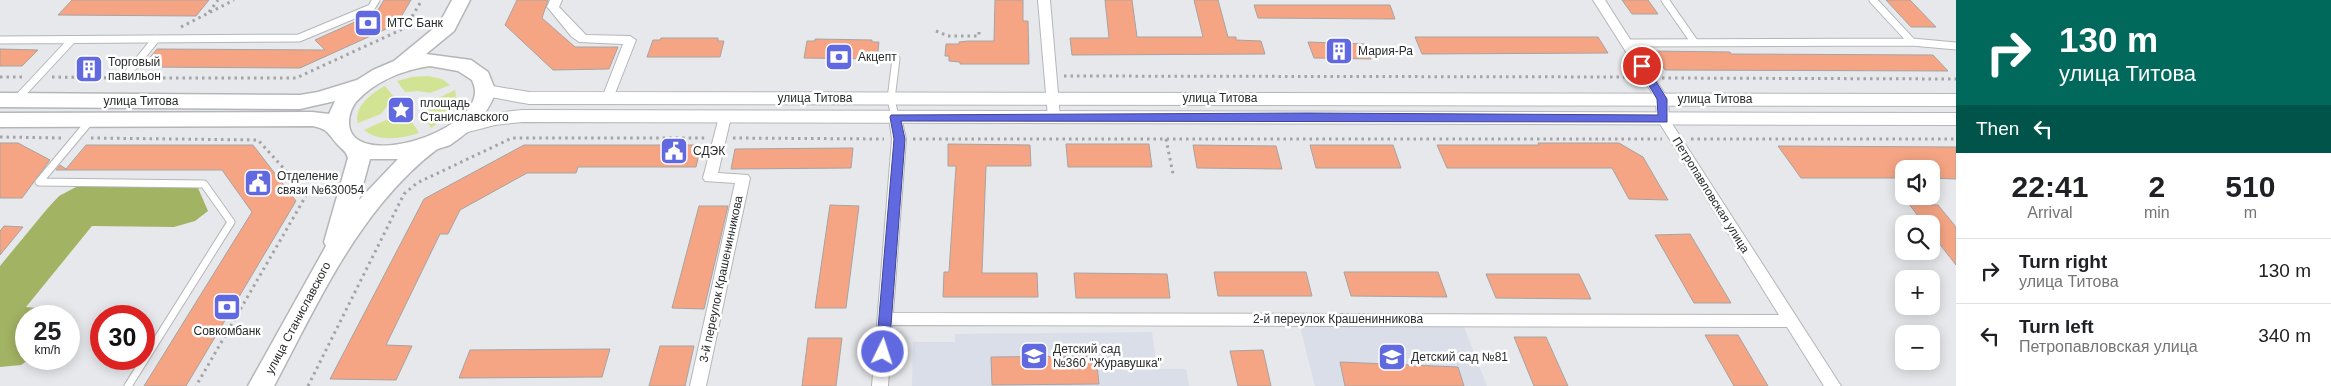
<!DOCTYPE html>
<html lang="en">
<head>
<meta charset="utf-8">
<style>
	:root { --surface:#fff; --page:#f2f2f2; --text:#202124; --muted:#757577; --line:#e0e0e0 }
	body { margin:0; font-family:Arial,sans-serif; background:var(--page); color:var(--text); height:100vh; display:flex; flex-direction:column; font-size:19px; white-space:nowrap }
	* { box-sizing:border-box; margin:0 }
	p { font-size:16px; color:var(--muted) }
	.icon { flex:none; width:28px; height:28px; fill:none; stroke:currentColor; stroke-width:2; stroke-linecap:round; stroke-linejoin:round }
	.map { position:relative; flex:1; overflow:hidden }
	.sheet { display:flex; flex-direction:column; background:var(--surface); width:375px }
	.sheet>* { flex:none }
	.top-card { background:#00695c; color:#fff; overflow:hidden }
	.controls { position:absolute; left:1895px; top:160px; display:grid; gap:10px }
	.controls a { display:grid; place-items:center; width:45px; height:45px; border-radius:10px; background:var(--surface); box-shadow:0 2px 12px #0003; font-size:25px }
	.speed { position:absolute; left:15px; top:305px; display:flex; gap:10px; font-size:25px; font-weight:700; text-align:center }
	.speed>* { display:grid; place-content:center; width:65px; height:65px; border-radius:50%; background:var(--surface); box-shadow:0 2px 12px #0003; line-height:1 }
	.speed small { font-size:12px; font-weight:400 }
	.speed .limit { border:8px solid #d22; background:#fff; color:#111 }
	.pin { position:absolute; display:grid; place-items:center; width:42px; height:42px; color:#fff; margin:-21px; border:2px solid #fff; border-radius:50%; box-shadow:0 1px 5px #0007 }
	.me { position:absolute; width:55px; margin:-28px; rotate:4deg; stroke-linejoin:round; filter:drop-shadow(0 0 4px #0008) }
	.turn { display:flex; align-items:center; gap:18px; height:105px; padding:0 20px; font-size:22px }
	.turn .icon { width:65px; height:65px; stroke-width:2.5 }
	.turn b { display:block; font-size:35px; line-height:42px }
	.then { display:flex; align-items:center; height:48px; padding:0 20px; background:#0003; gap:10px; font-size:19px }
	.eta { display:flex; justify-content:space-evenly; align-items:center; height:85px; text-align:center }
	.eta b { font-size:30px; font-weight:700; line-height:35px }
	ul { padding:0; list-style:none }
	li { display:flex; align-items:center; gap:15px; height:65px; padding:0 20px; border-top:1px solid var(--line) }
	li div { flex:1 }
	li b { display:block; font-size:19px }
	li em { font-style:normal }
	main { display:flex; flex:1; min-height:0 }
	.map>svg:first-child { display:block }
	.built { fill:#dadee8 }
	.green { fill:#d2e394 }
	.forest { fill:#a3b364 }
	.building { fill:#f5a584; stroke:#a7a3a2 }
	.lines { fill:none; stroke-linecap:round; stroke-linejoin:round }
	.lane-casing { stroke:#b5b6b9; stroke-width:9 }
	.street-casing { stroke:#b5b6b9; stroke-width:2 }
	.secondary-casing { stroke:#b5b6b9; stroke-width:2 }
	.primary-casing { stroke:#b5b6b9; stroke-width:3 }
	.path { stroke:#a2a4a6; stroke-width:3; stroke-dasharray:2.5 4; stroke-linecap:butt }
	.lane { stroke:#fff; stroke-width:7 }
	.street { fill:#fff; fill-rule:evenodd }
	.secondary { fill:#fff; fill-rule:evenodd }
	.primary { fill:#fff; fill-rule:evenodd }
	.route { fill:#6169e1; stroke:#3f4492 }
	.labels { text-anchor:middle; stroke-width:5; stroke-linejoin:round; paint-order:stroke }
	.poi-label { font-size:12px; fill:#292a2b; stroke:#fff; text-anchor:start }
	.street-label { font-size:12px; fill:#292a2b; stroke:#fff }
</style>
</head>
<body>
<main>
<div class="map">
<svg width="1956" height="386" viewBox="0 0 1956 386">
	<rect width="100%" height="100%" fill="#e6e8eb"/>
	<!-- built -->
	<path class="built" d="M1300 327H1464L1487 386H1315Z
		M1152 332 1157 369H1186L1189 386H912L913 342H955V334Z"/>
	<!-- green -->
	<path class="green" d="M428 76 442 79 450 85 430 93 418 91 405 92 397 81 412 77Z
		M385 86 394 97 381 114 358 123C353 107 373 92 385 86Z
		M455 90C460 107 443 120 431 128L424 116 432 108 434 100Z
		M386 120 396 124 412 122 419 133C401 139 379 142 364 130Z"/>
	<!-- forest -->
	<path class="forest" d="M78 186 198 188 208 211 195 221 174 227 92 226 26 307 57 310 58 316H26V359H30L21 365 0 367V266L47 209 59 196Z"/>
	<!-- building -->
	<path class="building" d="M72 0H209L196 16 58 15Z
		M384 0H411L397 24 300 68 142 67 157 49 325 50 315 40 357 21 360 23 373 18Z
		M517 0H548L542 18 575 47H618L609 69 553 70 505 25Z
		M995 0H1023V21H1028L1029 64H960V62L949 61V56H945L946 44H959V42L968 41H994Z
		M1105 0H1132L1137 37H1203L1194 0H1218L1228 37H1236V40L1261 41 1265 54 1072 55 1070 38H1109Z
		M1622 0H1648L1658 14H1632Z
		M1886 0H1910L1936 27H1911Z
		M1254 5H1390L1395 19 1258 18Z
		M1415 37H1598L1608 53 1422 54Z
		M661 38H718V41H724L720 57H647L653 40H660Z
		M815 39 872 40V42H879L877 59 804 58 807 41H815Z
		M1308 42 1365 44 1371 59 1314 58Z
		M0 49 38 50 22 66H0Z
		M1653 51 1730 52 1731 54 1933 55 1948 71 1665 70Z
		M0 143H18L50 160 22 198H0Z
		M1538 143H1619L1643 157 1668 200 1629 199 1612 168H1447L1437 145H1539Z
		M948 144 1030 145 1031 166H986L982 273H1037L1038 297H943L944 272H949L956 166H948Z
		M1066 144H1149L1152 167H1068Z
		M86 145H253L296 201 186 386H144L252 212 222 170H56L60 165 66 169Z
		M524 145H701L696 167H578L576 173H527L460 210 448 234H440L386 345 412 346 396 380 330 379 424 199Z
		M1193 145 1276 146 1282 169 1197 168Z
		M1310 145H1393L1401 168H1316Z
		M1778 146 1956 147V179L1931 178V169H1904V178H1801Z
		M853 148 851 168 731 169 735 149Z
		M1909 204 1938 205 1956 227V265L1931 233V224H1924Z
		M830 205 859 206 846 308H815Z
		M699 206H728L704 309 672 308Z
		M4 226 23 227 0 255V231Z
		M1690 234 1731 303H1694L1655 235Z
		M1214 272H1306L1312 296H1218Z
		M1344 272H1438L1447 297 1351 296Z
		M1074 273 1167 274 1170 298H1076Z
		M1486 274H1579L1591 299 1496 298Z
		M1705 335H1738L1768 386H1734Z
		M1514 337H1546L1568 386H1534Z
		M808 338H842L836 386H802Z
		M660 346H694L685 386H649Z
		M610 349 602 377 459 378 470 350Z
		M1263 350 1271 386H1238L1230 351Z
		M1096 356 1099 384 992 385 991 357Z
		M1340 362 1458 367 1464 386H1345Z"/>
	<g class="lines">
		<!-- lane casing -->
		<g class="lane-casing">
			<path id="lane" d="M1665 0 1695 43
				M1873 0 1912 42
				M0 40 299 38 371 8 376 0
				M1626 43 1912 42 1956 46
				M124 78 156 39
				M16 100 72 40
				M895 117 891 99 896 59
				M90 121 39 182 204 184 231 222 128 386"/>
		</g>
		<!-- street casing -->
		<g class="street-casing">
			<path id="street" d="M550 0H562L559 7 586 35 630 36 636 40 612 101 608 102 602 98 623 44 579 42 571 36 549 9 547 7Z
				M1038 0H1050L1060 117 1054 121 1048 117Z
				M1593 0H1605L1668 99 1669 119 1841 386H1824L1787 327 892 325 888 386H872L892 139 889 117 895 113 901 117 906 139 893 313 1779 315 1657 119 1656 99Z
				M725 113 731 117 718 173 748 175 750 178 706 386H690L735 183 705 181 703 178 719 117Z"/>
		</g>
		<!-- secondary casing -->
		<g class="secondary-casing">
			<path id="secondary" d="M486 85 529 92 1956 94V106L529 104 480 95 477 91 480 87Z
				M522 110 1956 113V125L522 122 495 125 464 133 457 132 455 127 457 122C479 116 500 112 522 110Z"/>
		</g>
		<!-- primary casing -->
		<g class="primary-casing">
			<path id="primary" d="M452 0H470L454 31 426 54 471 60 488 72 496 92C485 118 473 129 450 145 445 147 439 148 436 150 416 165 397 185 382 203 337 258 307 324 274 386H248L326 246 324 242 348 158C346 151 343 150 338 145 328 134 329 129 312 126L0 127V113L312 112 329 114 335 101 300 109 0 107V93L300 95 318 92 357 80 373 70 394 61 439 24ZM430 66 458 71 472 80C473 83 475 87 475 91 476 134 350 171 349 123 349 115 351 109 356 102 375 81 403 70 430 66ZM370 159H398L359 200Z"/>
		</g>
		<!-- path -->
		<path class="path" d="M209 12 218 0
			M181 27 234 0
			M936 31 948 36H979V32
			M1064 76 1633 77
			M0 77H24
			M52 77 114 78
			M137 78H296L405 28 422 0
			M1662 78 1956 79
			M0 137 62 138
			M91 138 258 140 307 194 196 386
			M733 138 884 139
			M913 139H1662
			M1166 139 1173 174
			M1691 139H1956
			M308 386 404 194 417 183 512 138H707"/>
		<!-- lane -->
		<use href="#lane" class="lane"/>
		<!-- street -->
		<use href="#street" class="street"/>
		<!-- secondary -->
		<use href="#secondary" class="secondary"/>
		<!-- primary -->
		<use href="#primary" class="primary"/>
	</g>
	<!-- route -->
	<path class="route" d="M1642 63 1645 64 1667 99V122L901 121 905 139 889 352 887 356H878L876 352 894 139 890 117 891 115 1308 113 1658 115 1657 99 1637 66Z"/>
	<!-- icons -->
	<defs>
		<g id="bank-square" transform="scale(1.4375)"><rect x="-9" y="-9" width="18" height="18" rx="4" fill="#6169e1" stroke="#fff"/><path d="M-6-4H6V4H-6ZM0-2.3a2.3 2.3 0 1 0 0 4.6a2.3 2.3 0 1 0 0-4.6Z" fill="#fff"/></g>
		<g id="building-square" transform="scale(1.4375)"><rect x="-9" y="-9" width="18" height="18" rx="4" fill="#6169e1" stroke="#fff"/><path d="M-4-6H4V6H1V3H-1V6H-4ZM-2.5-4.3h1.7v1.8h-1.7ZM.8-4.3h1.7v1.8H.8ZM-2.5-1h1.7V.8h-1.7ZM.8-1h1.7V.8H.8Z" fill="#fff"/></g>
		<g id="sight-square" transform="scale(1.4375)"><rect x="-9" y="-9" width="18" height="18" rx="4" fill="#6169e1" stroke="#fff"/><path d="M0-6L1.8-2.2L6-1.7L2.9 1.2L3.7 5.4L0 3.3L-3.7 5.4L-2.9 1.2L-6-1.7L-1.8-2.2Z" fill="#fff"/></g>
		<g id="civic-square" transform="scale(1.4375)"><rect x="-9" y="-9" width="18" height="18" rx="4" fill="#6169e1" stroke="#fff"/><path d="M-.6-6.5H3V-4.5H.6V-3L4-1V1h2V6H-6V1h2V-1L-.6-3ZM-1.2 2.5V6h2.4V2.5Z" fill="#fff"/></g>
		<g id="school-square" transform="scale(1.4375)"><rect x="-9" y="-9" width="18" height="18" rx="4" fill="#6169e1" stroke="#fff"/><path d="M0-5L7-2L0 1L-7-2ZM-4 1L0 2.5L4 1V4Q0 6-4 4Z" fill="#fff"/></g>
	</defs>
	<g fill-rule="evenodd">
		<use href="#bank-square" x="368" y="23"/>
		<use href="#building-square" x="1339" y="51"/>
		<use href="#bank-square" x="839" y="57"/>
		<use href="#building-square" x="89" y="69"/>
		<use href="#sight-square" x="401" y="110"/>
		<use href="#civic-square" x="674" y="151"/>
		<use href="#civic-square" x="258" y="183"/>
		<use href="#bank-square" x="227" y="307"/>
		<use href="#school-square" x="1034" y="356"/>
		<use href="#school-square" x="1392" y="357"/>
	</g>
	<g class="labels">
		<!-- poi labels -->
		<g class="poi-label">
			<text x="387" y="27">МТС Банк</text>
			<text x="1358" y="55">Мария-Ра</text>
			<text x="858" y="61">Акцепт</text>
			<text x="108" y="66">Торговый<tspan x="108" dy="14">павильон</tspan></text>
			<text x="420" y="107">площадь<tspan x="420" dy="14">Станиславского</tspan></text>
			<text x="693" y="155">СДЭК</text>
			<text x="277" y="180">Отделение<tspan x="277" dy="14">связи №630054</tspan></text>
			<text x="227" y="335" text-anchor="middle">Совкомбанк</text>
			<text x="1053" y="353">Детский сад<tspan x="1053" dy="14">№360 "Журавушка"</tspan></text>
			<text x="1411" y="361">Детский сад №81</text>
		</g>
		<!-- street labels -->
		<g class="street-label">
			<text x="815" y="102">улица Титова</text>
			<text x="1220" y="102">улица Титова</text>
			<text x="1715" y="103">улица Титова</text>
			<text x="141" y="105">улица Титова</text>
			<text transform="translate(1711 195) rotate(58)" y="4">Петропавловская улица</text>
			<text transform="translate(721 279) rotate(-78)" y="4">3-й переулок Крашенинникова</text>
			<text transform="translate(298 318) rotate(-62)" y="4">улица Станиславского</text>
			<text x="1338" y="323">2-й переулок Крашенинникова</text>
		</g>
	</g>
</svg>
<div class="controls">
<a><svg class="icon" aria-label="sound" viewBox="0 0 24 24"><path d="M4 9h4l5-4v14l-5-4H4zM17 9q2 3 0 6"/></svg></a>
<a><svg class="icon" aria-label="search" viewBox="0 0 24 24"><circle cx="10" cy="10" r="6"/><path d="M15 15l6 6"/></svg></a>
<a>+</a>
<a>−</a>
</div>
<div class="speed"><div>25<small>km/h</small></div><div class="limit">30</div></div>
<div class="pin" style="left:1642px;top:66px;background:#d93025"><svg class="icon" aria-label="arrive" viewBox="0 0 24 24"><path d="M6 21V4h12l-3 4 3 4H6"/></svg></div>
<svg class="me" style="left:883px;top:352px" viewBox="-20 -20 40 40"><circle r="17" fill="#6169e1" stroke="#fff" stroke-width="3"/><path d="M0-11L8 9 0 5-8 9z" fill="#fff"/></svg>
</div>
<section class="sheet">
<div class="top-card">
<div class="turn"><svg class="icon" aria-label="right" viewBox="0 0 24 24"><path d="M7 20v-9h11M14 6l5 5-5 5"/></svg><div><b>130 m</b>улица Титова</div></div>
<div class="then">Then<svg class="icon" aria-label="left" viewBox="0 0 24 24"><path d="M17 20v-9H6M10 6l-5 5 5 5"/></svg></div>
</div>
<div class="eta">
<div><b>22:41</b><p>Arrival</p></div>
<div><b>2</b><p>min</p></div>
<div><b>510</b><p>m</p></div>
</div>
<ul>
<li><svg class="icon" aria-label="right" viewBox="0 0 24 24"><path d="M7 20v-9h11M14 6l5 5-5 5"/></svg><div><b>Turn right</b><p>улица Титова</p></div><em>130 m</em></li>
<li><svg class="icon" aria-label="left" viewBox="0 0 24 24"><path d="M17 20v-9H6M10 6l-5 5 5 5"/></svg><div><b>Turn left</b><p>Петропавловская улица</p></div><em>340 m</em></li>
</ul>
</section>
</main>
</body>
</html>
